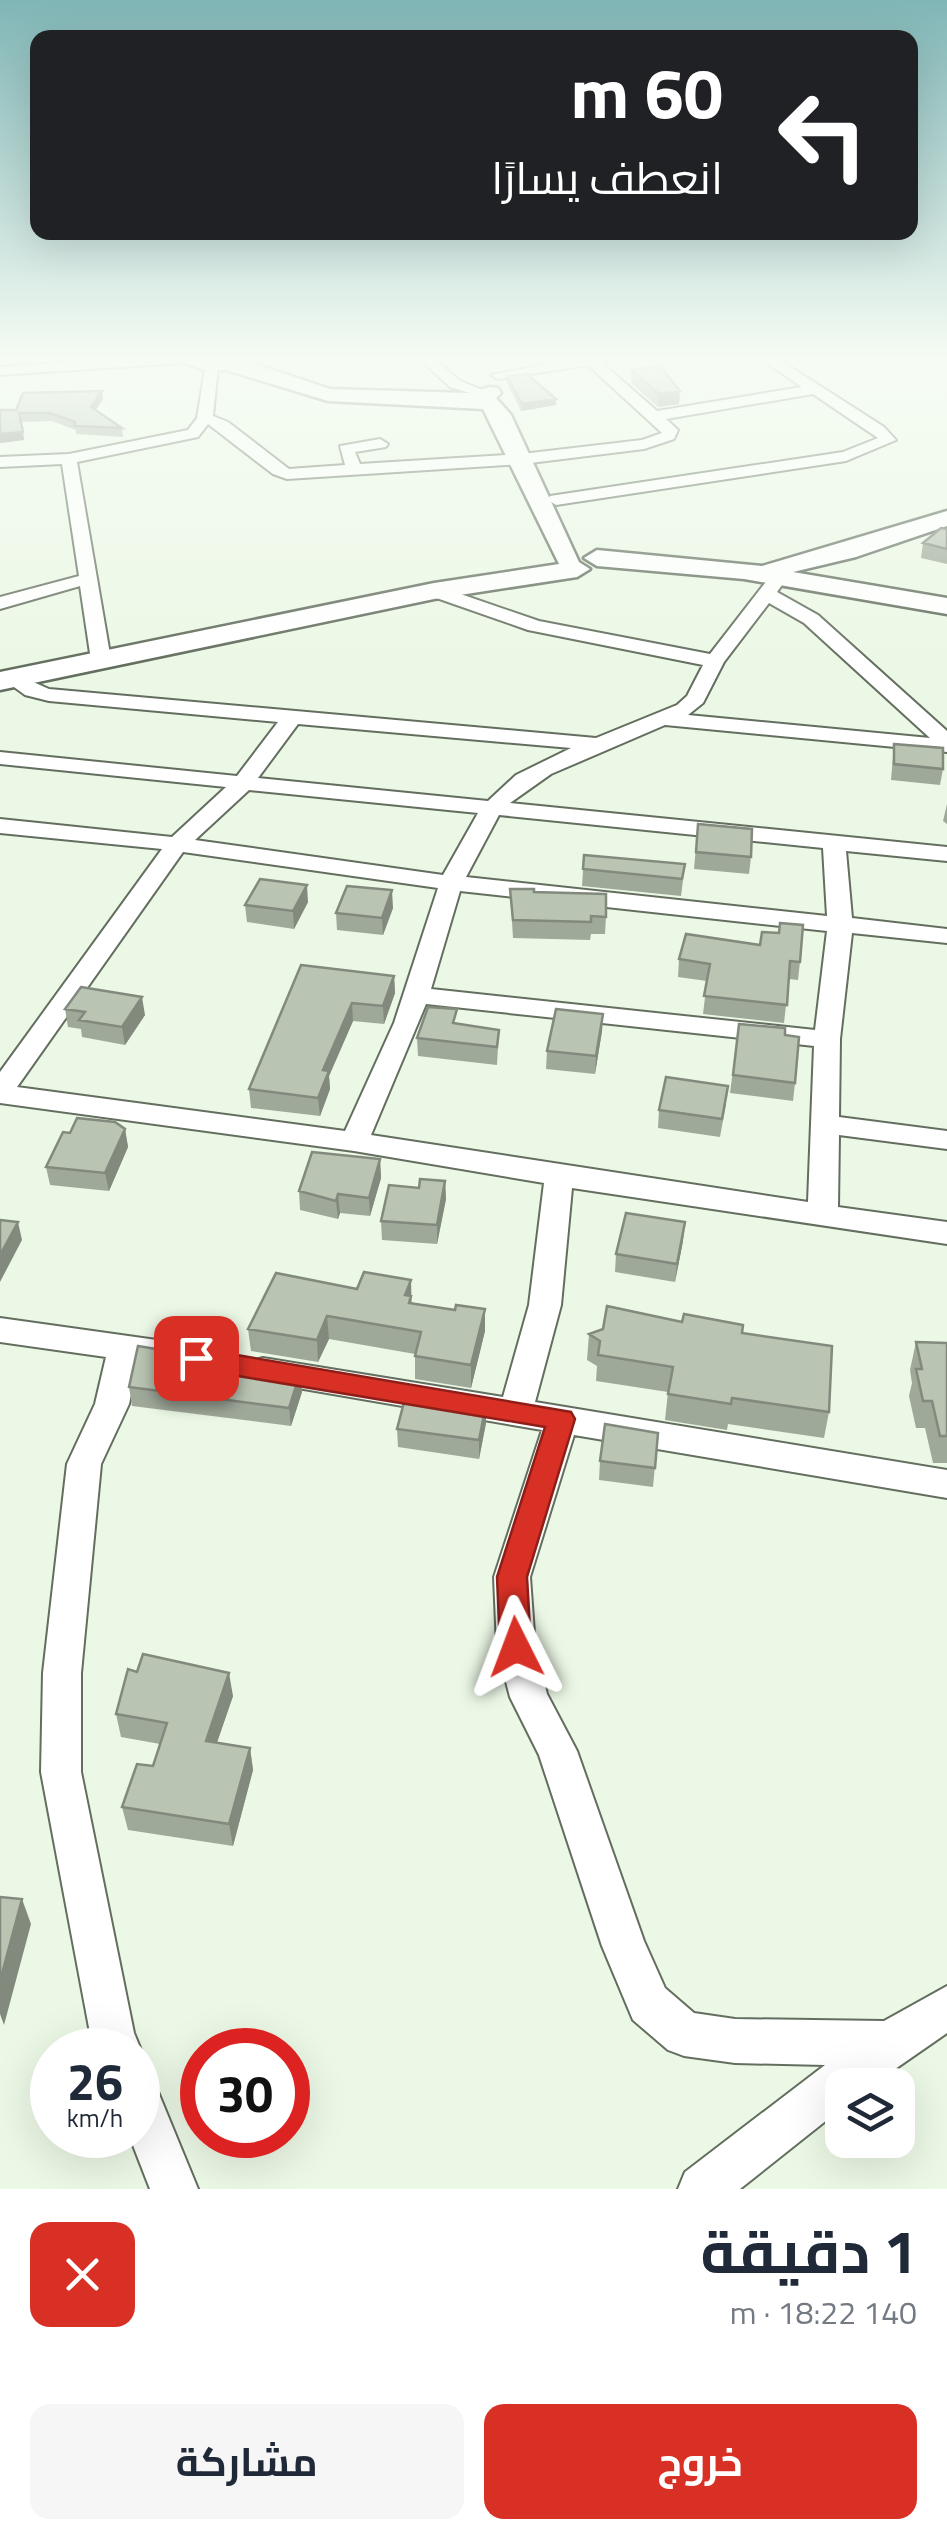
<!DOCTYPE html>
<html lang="ar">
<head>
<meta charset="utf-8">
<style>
	:root { --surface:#fff; --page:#f6f6f7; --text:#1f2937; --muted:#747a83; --accent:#d93025 }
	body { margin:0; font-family:"Titillium Web",Cairo,sans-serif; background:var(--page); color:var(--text); direction:rtl; height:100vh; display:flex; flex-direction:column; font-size:38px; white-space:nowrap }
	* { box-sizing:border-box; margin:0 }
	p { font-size:32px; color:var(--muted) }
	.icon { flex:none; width:55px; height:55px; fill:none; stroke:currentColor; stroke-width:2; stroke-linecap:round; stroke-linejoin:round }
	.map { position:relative; height:2189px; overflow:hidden; direction:ltr }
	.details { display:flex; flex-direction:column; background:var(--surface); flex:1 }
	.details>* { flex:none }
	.banner { position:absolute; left:30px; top:30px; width:888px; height:210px; border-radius:20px; box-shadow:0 10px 40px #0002; direction:rtl; background:#202124; color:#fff; overflow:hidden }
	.tools { position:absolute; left:825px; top:2068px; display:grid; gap:20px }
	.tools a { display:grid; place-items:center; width:90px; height:90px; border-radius:20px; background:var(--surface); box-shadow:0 10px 40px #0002; font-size:50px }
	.speed { position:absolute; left:30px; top:2028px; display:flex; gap:20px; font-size:50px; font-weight:700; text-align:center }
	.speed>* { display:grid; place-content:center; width:130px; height:130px; border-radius:50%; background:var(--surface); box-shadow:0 10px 40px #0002; line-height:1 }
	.speed small { font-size:25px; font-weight:400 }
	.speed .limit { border:15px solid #d22; background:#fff; color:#111 }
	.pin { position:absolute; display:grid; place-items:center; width:85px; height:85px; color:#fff; margin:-42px; border-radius:20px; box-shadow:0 5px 15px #0006 }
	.me { position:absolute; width:110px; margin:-55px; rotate:357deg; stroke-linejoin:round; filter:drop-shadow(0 0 8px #0008) }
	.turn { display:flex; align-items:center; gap:35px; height:210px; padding:0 30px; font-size:45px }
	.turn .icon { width:130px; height:130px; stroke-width:2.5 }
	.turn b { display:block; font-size:70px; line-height:85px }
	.round { display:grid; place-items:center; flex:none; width:105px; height:105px; border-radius:20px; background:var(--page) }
	.summary { display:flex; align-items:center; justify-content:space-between; height:170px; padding:0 30px }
	h1 { font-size:60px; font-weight:700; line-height:75px }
	.cta { display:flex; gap:20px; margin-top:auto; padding:20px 30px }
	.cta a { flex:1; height:115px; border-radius:20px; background:var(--accent); color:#fff; font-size:40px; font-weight:700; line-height:115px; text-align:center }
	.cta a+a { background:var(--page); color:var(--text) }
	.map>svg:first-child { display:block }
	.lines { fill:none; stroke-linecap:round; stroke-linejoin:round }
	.street-casing { stroke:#636e5f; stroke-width:4 }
	.secondary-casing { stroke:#636e5f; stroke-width:5 }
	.street { fill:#fff; fill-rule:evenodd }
	.secondary { fill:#fff; fill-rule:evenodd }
	.wall { fill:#9fa99a }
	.shaded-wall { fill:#82897d }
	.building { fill:#b9c4b3; stroke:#82897d; stroke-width:2.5 }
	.route { fill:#d93025; stroke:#8d1f18; stroke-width:2.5 }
</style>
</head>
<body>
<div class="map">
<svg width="947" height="2189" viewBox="0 0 947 2189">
	<rect width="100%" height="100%" fill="#ecf8e6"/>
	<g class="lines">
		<!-- street casing -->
		<g class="street-casing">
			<path id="street" d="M117 359H188L181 363 0 375V367Z
				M420 359H435L460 381 490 393 483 397 450 387Z
				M574 359H609L602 363 657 411 802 387 761 359H778L884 427 896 440 846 461 556 505 548 500 550 496 843 452 878 438 813 394 666 419 678 430 674 439 644 449 522 464 287 479 273 474 208 424 198 437 77 462 111 660 108 664 101 666 91 660 80 586 0 609V597L79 576 62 464 0 467V457L69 454 188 430 197 418 206 363 218 366 213 416 228 422 289 469 345 465 340 446 380 439 388 444 386 447 355 452 360 464 522 454 642 440 662 433 588 365 498 379 491 375Z
				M778 573 787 578 777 592 818 615 947 731V752L665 725 551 774 510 803 947 847V861L846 851 852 918 947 929V943L852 933 840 1039 839 1117 947 1131V1149L839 1135 838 1207 947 1222V1244L572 1188 561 1305 535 1402 947 1470V1498L574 1435 530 1577 535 1647 547 1694 577 1751 644 1941 665 1988 694 2013 735 2019 884 2021 947 1986V2033L872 2085H842V2108L740 2189H678L685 2172 825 2065 735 2063 684 2056 668 2050 633 2020 602 1946 539 1755 510 1697 497 1647 494 1577 542 1430 263 1382 251 1379 247 1370 251 1361 263 1358 503 1397 529 1305 544 1183 354 1151 0 1103V1072L162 849 0 833V819L172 837 226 787 0 764V752L237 776 278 722 49 701 25 695 3 679 13 673 49 689 596 738 677 705 687 696 703 665 528 630 428 595V587H440L539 621 710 654 772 574ZM769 603 804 623 930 738 688 715 703 703 724 662ZM298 724 571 748 516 775 488 801 258 778ZM249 790 478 813 443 875 195 840ZM499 815 823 848 827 916 466 877ZM183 852 438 888 394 1023 345 1131 17 1087ZM460 891 827 931 815 1030 431 989ZM426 1004 814 1046 808 1202 371 1135Z
				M0 1318 171 1342 182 1345 187 1354 182 1363 171 1366 138 1361 129 1404 101 1464 81 1673V1772L134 2033 141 2050 138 2060V2050H97L90 2033 41 1772 43 1673 67 1464 95 1404 106 1357 0 1342Z
				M138 2075 154 2082 198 2189H150L129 2135H138Z"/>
		</g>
		<!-- secondary casing -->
		<g class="secondary-casing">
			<path id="secondary" d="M176 359H241L330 389 468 393 490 387 498 388 501 393 496 398 511 415 579 562 590 569 577 577 434 599 0 690V672L434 583 559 564 483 409 328 401 226 370H204Z
				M947 511V526L856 557 793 572 947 598V614L744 579 597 566 584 558 597 550 762 566Z"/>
		</g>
		<!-- street -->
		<use href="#street" class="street"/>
		<!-- secondary -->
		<use href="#secondary" class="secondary"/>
	</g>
	<!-- wall -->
	<path class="wall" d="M631 370 680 391 679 404 658 407 631 383Z
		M507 376 556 405 521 411 507 383Z
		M103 399 95 410 122 428 123 437 76 434V430L52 421 21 422 24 440 0 443V410H16Z
		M947 529V564L921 558 923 543Z
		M894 744 943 769 940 785 891 780Z
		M947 804V824L943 821Z
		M698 824 751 857 749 874 694 869Z
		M584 855 685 864 681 896 582 886Z
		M510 889 534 892 606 917 605 934H591L590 940 513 938Z
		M308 902 294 929 247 922 245 905Z
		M393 908 383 935 337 930 336 913Z
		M686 934 800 962 798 980 789 979 784 1023 703 1014 707 981 678 977 679 959Z
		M301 965 394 976 395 993 384 1024 353 1021 329 1076 330 1089 320 1116 251 1108 249 1089Z
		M65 1009 145 1015 125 1045 82 1037 81 1029 68 1027Z
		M603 1014 602 1031 595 1074 546 1069 547 1051Z
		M457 1024 499 1030 497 1065 418 1056 417 1038Z
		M739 1024 785 1035 795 1083 793 1101 730 1093Z
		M726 1104 720 1137 658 1128 659 1110Z
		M125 1129 128 1147 109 1191 50 1185 46 1167 70 1133Z
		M380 1159 381 1178 370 1216 340 1213 338 1219 300 1210 299 1191Z
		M445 1181 446 1199 437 1244 382 1240 381 1221 419 1188Z
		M683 1241 675 1282 615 1272 616 1254Z
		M411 1280V1304L485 1331 471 1388 415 1379V1354L329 1339 318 1362 251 1351 248 1329 357 1289Z
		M682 1322 742 1333 829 1412 824 1438 728 1424 727 1430 665 1420 668 1392 596 1381 597 1366 587 1360 589 1334Z
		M916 1342 947 1343V1463H933L925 1428H916L909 1396 912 1383 910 1370Z
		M129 1387 302 1392 291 1426 132 1406Z
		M486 1423 479 1459 398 1447 397 1429Z
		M658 1433 653 1487 599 1480 600 1461Z
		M233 1696 217 1742 250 1748 253 1770 233 1846 128 1830 122 1807 153 1766 160 1744 121 1737 116 1714Z"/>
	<!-- shaded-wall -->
	<path class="shaded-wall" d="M102 391 103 399 92 415 91 407Z
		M680 391 679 404 658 407 659 394Z
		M556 399V405L521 411 522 404Z
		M23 432 24 440 0 443V434Z
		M307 885 308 902 294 929 293 911Z
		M392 890 393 908 383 935 382 918Z
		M394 976 395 993 384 1024 383 1006Z
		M142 997 145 1015 125 1045 122 1027Z
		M352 1003 353 1021 329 1076 330 1089 320 1116 318 1098 323 1070Z
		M603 1014 602 1031 595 1074 596 1056Z
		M125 1129 128 1147 109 1191 105 1173Z
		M380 1159 381 1178 370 1216 369 1198Z
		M445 1181 446 1199 437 1244V1225Z
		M338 1194 340 1213 338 1219 336 1201Z
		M18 1222 22 1240 0 1282V1255Z
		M685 1222 683 1241 675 1282 677 1264Z
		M411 1280 412 1318 405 1295Z
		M485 1309V1331L471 1388V1365Z
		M327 1316 329 1339 318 1362 317 1340Z
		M300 1373 302 1392 291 1426 289 1408Z
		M486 1405V1423L479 1459V1440Z
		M229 1673 233 1696 210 1763 206 1741Z
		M250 1748 253 1770 233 1846 229 1824Z
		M22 1899 31 1924 4 2025 0 2014V1981Z"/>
	<!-- building -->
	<path class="building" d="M660 366 680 391 659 394 631 370Z
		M527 374 556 399 522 404 507 376Z
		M102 391 91 407 122 428 75 426V422L50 413H19L23 432 0 434V410H16L23 393Z
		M941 528 947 529V549L923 543Z
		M894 744 943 748V769L894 764Z
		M698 824 752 829 751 857 696 852Z
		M584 855 685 864 682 879 583 869Z
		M260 879 307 885 293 911 245 905Z
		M347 886 392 890 382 918 336 913Z
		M510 889H534V892L606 894V917L591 916V922L513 920Z
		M780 923 803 925 800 962 790 961 787 1005 704 996 710 964 679 959 686 934 760 945 762 932 779 933Z
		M301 965 394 976 383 1006 352 1003 323 1070 329 1071 318 1098 249 1089Z
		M81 987 142 997 122 1027 79 1020 85 1012 65 1009Z
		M428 1007 457 1009 453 1023 499 1030 497 1047 417 1038Z
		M556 1009 603 1014 596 1056 547 1051Z
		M739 1024 785 1028V1035L799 1037 795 1083 733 1075Z
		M666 1077 728 1086 722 1119 659 1110Z
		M77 1118 115 1122 125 1129 105 1173 46 1167 63 1132 70 1133Z
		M312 1152 380 1159 369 1198 338 1194 336 1201 299 1191Z
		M420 1179 445 1181 437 1225 381 1221 389 1185 419 1188Z
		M626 1213 685 1222 677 1264 616 1254Z
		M0 1220 18 1222 0 1255Z
		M364 1272 411 1280 405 1295 411 1296 409 1303 455 1310 456 1305 485 1309 471 1365 415 1356 421 1332 327 1316 317 1340 248 1329 276 1273 357 1289Z
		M607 1306 682 1322 684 1314 743 1325 742 1333 832 1346 829 1412 732 1398 731 1404 668 1394 673 1367 598 1355 600 1341 589 1334 603 1329Z
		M916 1342 947 1343V1436H940L932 1401H923L916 1369H922Z
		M138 1346 300 1373 289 1408 129 1387Z
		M407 1391 486 1405 479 1440 397 1429Z
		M605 1424 658 1433 655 1468 600 1461Z
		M143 1654 229 1673 206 1741 250 1748 229 1824 122 1807 137 1764 153 1766 167 1723 116 1714 128 1669 137 1672Z
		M0 1897 22 1899 0 1981Z"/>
	<!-- sky -->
	<linearGradient id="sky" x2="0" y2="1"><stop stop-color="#80b6b6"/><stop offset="0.54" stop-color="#f6fcf4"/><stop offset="1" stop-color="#f6fcf4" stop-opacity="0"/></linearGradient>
	<rect width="947" height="665" fill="url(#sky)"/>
	<!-- route -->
	<path class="route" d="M196 1348 571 1412 575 1419 527 1577 531 1647 527 1657 516 1661 505 1657 500 1647 497 1577 545 1427 196 1369 187 1366 183 1358 187 1351Z"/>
</svg>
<div class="tools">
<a><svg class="icon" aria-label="layers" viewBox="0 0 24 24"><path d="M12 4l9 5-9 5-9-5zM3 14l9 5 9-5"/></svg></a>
</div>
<div class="speed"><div>26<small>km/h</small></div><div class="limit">30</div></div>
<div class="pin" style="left:196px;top:1358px;background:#d93025"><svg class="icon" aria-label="arrive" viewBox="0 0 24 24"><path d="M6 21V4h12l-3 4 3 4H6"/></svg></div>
<svg class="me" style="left:516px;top:1647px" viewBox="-20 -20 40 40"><path d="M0-17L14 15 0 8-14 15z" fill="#d93025" stroke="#fff" stroke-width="4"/></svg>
<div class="banner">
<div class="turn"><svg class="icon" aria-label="left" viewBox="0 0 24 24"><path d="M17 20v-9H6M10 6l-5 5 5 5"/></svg><div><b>60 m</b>انعطف يسارًا</div></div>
</div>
</div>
<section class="details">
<div class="summary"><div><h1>1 دقيقة</h1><p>140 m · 18:22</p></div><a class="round" style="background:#d93025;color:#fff"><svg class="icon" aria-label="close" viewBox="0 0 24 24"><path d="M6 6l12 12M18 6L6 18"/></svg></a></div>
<div class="cta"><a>خروج</a><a>مشاركة</a></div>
</section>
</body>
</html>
